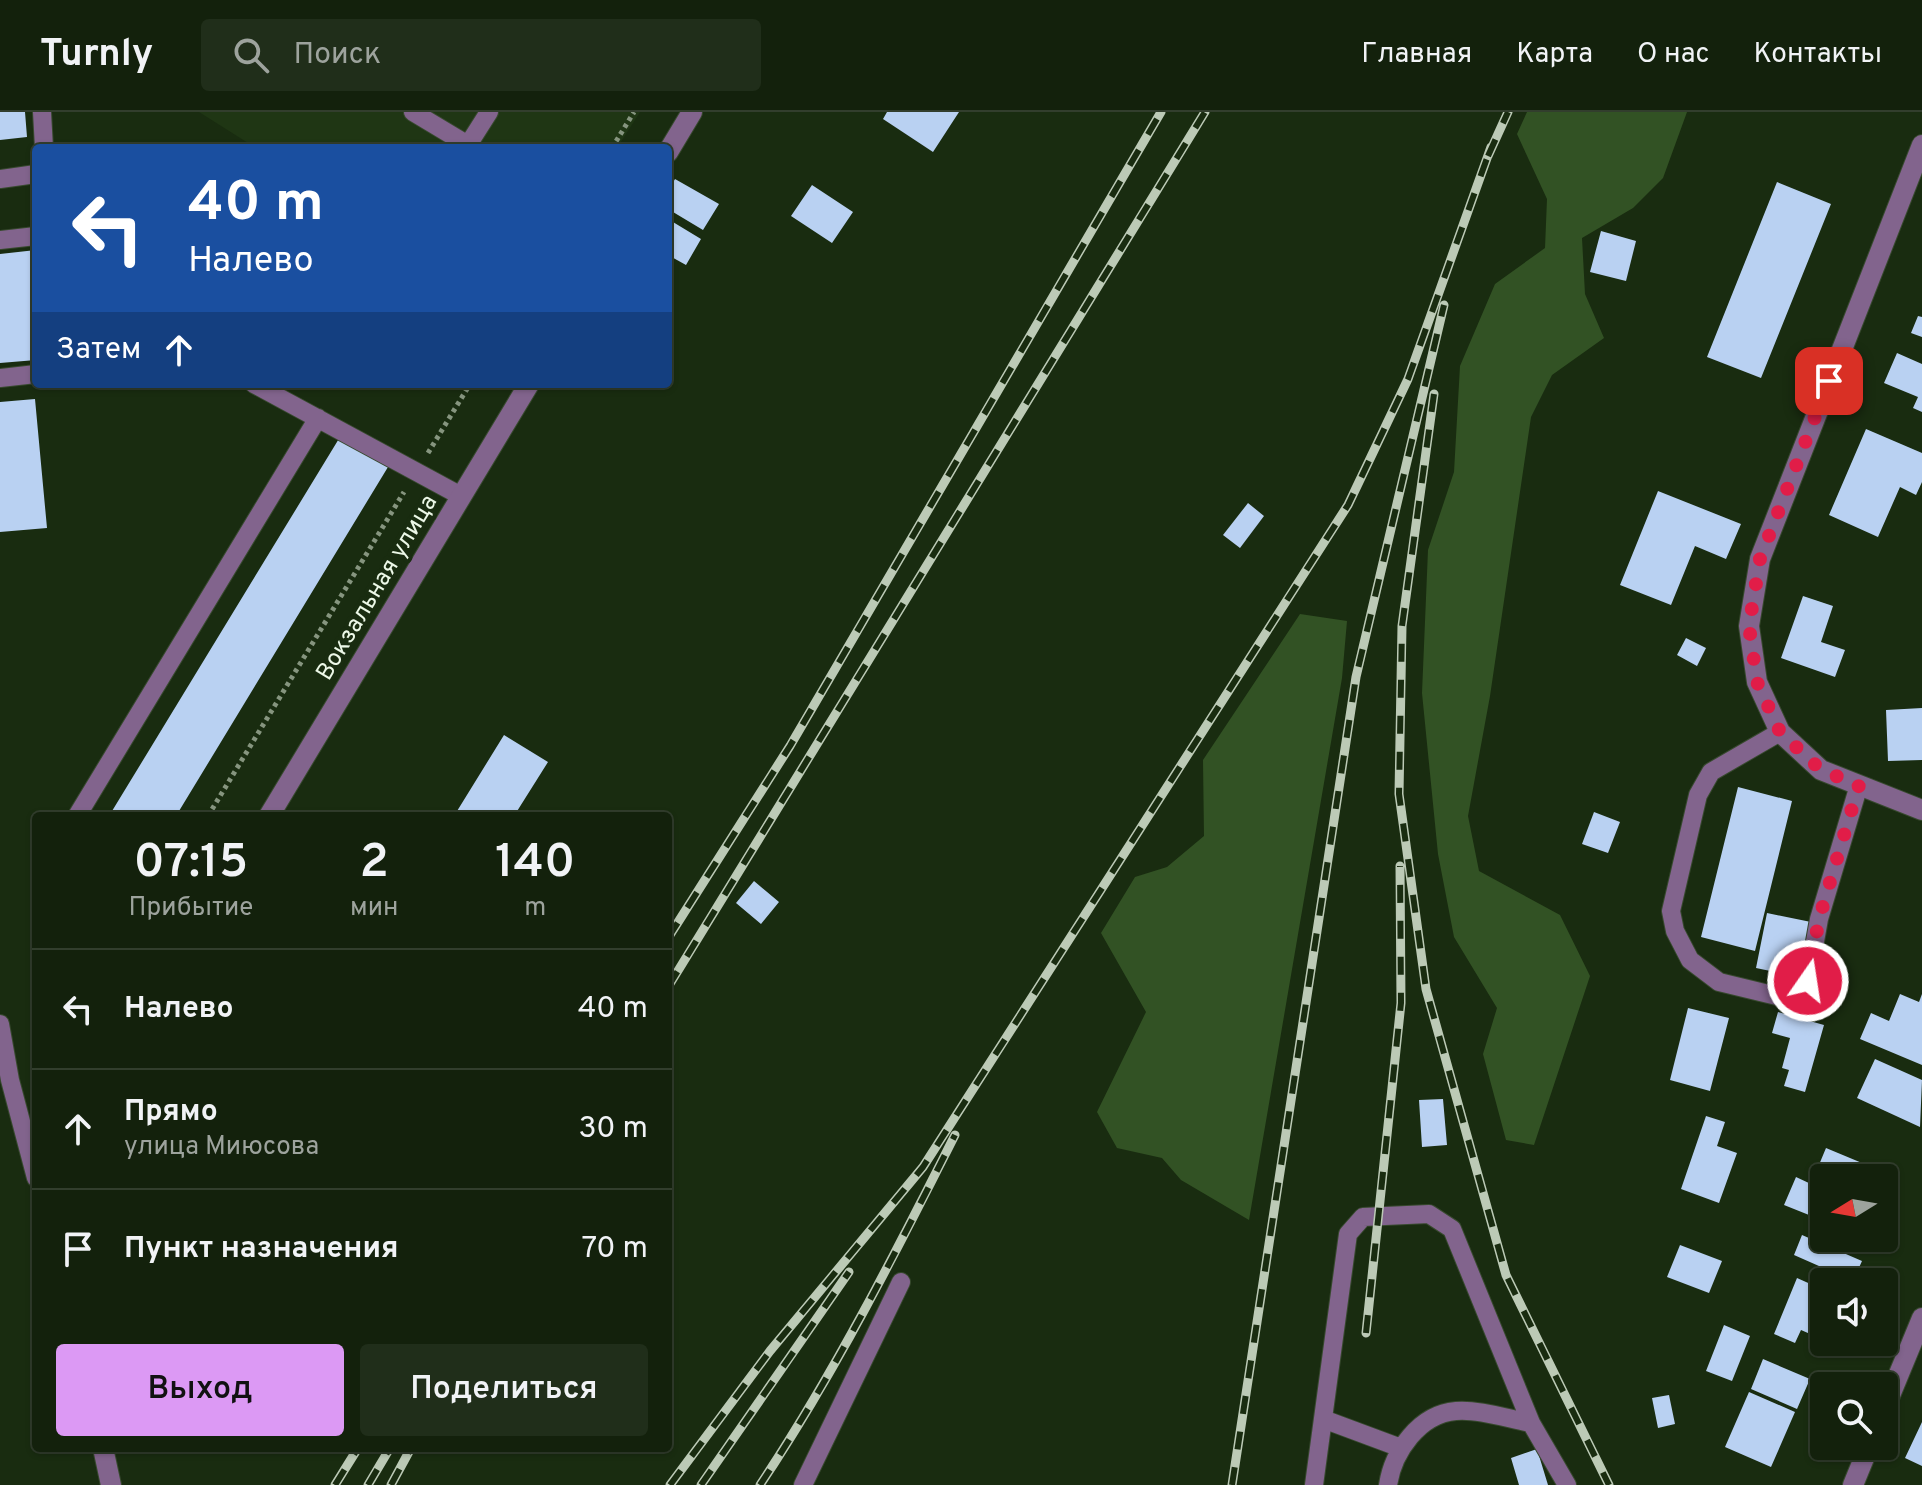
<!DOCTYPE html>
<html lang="ru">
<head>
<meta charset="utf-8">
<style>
	:root { --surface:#13210c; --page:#202e1a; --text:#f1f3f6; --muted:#9da39d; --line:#323e2d; --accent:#dc99f4 }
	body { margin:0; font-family:Overpass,sans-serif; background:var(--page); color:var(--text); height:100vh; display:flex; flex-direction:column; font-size:30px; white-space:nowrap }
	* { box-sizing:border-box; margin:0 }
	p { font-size:26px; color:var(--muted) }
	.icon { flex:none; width:44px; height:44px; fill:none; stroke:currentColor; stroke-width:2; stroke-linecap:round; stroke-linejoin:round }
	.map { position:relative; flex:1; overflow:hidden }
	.sheet { position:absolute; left:32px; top:700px; width:640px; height:640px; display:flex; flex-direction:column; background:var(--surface); border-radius:8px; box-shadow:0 2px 6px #0004,0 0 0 2px var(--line) }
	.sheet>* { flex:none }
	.top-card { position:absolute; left:32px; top:32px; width:640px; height:244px; border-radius:8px; box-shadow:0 2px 6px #0004,0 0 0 2px var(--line); background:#1a4fa0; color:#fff; overflow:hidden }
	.needle { width:52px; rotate:259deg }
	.tools { position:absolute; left:1810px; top:1052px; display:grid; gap:16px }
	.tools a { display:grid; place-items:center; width:88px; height:88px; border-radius:8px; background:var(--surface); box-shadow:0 2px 6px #0004,0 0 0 2px var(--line); font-size:40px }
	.pin { position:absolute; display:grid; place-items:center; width:68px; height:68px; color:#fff; margin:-34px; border-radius:16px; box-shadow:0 4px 12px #0006 }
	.me { position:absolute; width:88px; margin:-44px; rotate:13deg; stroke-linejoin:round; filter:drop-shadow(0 0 6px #0008) }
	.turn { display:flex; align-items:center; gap:28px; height:168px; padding:0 24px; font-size:36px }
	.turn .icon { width:104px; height:104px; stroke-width:2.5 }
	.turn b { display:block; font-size:56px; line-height:68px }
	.then { display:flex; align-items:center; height:76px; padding:0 24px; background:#0003; gap:16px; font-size:30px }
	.eta { display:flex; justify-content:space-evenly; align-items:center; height:136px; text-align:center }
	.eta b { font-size:48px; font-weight:600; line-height:56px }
	.cta { display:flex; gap:16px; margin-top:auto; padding:16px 24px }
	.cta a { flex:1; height:92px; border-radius:8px; background:var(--accent); color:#111; font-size:32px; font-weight:600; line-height:92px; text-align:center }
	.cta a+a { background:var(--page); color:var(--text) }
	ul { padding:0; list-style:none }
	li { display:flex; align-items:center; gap:24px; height:120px; padding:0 24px; border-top:2px solid var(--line) }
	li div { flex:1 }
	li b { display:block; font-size:30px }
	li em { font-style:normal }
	header { display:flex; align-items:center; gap:48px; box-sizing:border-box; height:112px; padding:0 40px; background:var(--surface); border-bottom:2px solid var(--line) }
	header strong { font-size:38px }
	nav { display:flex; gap:44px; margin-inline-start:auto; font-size:28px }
	.search { width:560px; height:72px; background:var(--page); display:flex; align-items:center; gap:20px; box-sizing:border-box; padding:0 28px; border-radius:8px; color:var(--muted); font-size:30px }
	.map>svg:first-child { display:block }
	.built { fill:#1f3614 }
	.green { fill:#325224 }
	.building { fill:#b9d1f2 }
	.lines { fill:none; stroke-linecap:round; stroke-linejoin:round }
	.lane-casing { stroke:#37492e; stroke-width:20 }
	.street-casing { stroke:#37492e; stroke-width:22 }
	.path { stroke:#86957f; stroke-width:5; stroke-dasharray:4 4; stroke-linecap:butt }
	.lane { stroke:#82648d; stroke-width:18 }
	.street { stroke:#82648d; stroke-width:20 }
	.rail-casing { stroke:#bccab6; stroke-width:9 }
	.rail { stroke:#192c10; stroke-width:6; stroke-dasharray:18; stroke-linecap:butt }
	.route { stroke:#e11d48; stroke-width:14; stroke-dasharray:0 25.2 }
	.labels { text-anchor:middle; stroke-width:8; stroke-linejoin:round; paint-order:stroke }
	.street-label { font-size:24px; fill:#ecf8e7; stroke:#192c10 }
</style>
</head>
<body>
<header>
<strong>Turnly</strong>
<div class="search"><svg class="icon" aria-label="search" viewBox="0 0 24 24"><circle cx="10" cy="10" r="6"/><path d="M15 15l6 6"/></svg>Поиск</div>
<nav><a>Главная</a><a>Карта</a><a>О нас</a><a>Контакты</a></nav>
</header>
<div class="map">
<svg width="1922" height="1373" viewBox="0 0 1922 1373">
	<rect width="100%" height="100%" fill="#192c10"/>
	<!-- built -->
	<path class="built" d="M199 0H640L617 36H256Z"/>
	<!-- green -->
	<path class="green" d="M1527 0H1687L1663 66 1633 96 1582 126 1585 182 1604 226 1552 263 1531 305 1490 584 1468 704 1479 759 1560 803 1590 864 1534 1033 1506 1028 1483 942 1497 896 1454 825 1438 742 1422 581 1428 438 1454 360 1460 254 1495 172 1545 136 1547 87 1517 22Z
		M1300 502 1347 509 1342 566 1249 1108 1181 1068 1162 1046 1117 1036 1097 1000 1146 900 1101 821 1135 765 1167 755 1204 724 1203 648Z"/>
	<!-- building -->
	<path class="building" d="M0 0H25L27 25 0 28Z
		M887 0H959L933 40 883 7Z
		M675 67 719 92 703 118 668 97V79Z
		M1777 70 1831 92 1761 266 1707 245Z
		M812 73 853 100 832 131 791 104Z
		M668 107 701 127 686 153 668 143Z
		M1601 119 1636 129 1626 169 1590 160Z
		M36 138V248L0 251V142Z
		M1918 204 1922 205V225L1911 221Z
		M1897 241 1922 252V300L1913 296 1918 285 1884 271Z
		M35 287 47 416 0 420V290Z
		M1866 317 1922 341V370L1916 383 1900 375 1878 425 1829 403Z
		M340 325 388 355 176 704H109Z
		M1658 379 1741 412 1726 447 1695 434 1671 493 1620 473Z
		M1248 391 1264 404 1240 436 1223 423Z
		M1803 484 1833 494 1821 530 1845 538 1835 565 1781 546Z
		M1686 526 1706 536 1697 554 1677 543Z
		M1922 596V648L1888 649 1886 598Z
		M504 623 548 650 514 704H454Z
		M1738 675 1792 689 1755 839 1701 825Z
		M1594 700 1620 710 1608 741 1582 732Z
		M754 769 779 790 761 812 736 791Z
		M1767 801 1811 810 1800 865 1756 856Z
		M1900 882 1919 890 1922 882V953L1860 927 1871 901 1889 909Z
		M1688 896 1729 906 1710 979 1670 968Z
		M1778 900 1824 913 1805 980 1784 974 1789 958 1782 956 1790 926 1772 921Z
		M1875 947 1922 968 1920 1015 1857 986Z
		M1443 987 1447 1033 1422 1035 1419 988Z
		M1706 1004 1725 1010 1717 1034 1737 1041 1719 1091 1681 1077Z
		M1826 1036 1898 1066 1884 1101V1066H1824V1109L1784 1093 1796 1065 1811 1072Z
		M1802 1123 1862 1149 1853 1169 1794 1143Z
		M1680 1133 1722 1149 1709 1181 1667 1165Z
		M1797 1166 1824 1178V1228L1801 1218 1795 1231 1774 1222Z
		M1724 1213 1750 1224 1732 1269 1706 1259Z
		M1763 1247 1810 1267 1797 1297 1751 1277Z
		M1749 1280 1795 1300 1771 1355 1725 1335Z
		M1669 1283 1675 1312 1658 1316 1652 1286Z
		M1922 1310V1354L1905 1346Z
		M1537 1337 1548 1373H1519L1511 1346Z"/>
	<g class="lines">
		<!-- lane casing -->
		<g class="lane-casing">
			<path id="lane" d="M42 0 44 36
				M413 0 468 33 489 0
				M0 67 36 62
				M0 128 36 124
				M0 266 36 262
				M254 272 461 384
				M1780 620 1711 660 1698 683 1671 799 1675 819 1690 848 1719 870 1781 885 1796 881 1808 869 1819 807 1859 673
				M77 704 318 306
				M0 912 10 968 36 1066
				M1323 1307 1401 1336
				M803 1373 901 1170
				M1314 1373 1348 1122 1363 1105 1429 1102 1452 1117 1531 1311
				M1388 1373C1393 1340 1419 1302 1456 1299 1478 1297 1509 1307 1531 1311L1567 1373"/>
		</g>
		<!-- street casing -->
		<g class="street-casing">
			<path id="street" d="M1922 33 1760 447 1749 514 1757 570 1780 620 1821 658 1922 698
				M668 40 692 0
				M269 704 529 272
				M1884 1298 1922 1206
				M103 1336 111 1373
				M1853 1373 1869 1334"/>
		</g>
		<!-- path -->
		<path class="path" d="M612 36 634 0
			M428 341 470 272
			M208 704 404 380"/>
		<!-- lane -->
		<use href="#lane" class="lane"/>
		<!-- street -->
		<use href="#street" class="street"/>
		<!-- rail casing -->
		<g class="rail-casing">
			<path id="rail" d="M1488 44 1508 0
				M1434 282 1402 514 1399 682 1426 877 1506 1163 1609 1373
				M668 826 790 634 1161 0
				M668 875 1205 0
				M1366 1221 1401 891 1400 754
				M335 1373 358 1336
				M368 1373 390 1336
				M391 1373 411 1336
				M670 1373 770 1239 923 1055 1348 393 1408 267 1491 35
				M701 1373 849 1160
				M760 1373C834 1262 895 1142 955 1023
				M1232 1373 1356 565 1444 193"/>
		</g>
		<!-- rail -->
		<use href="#rail" class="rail"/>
	</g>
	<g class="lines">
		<!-- route -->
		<path class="route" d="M1808 869 1819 807 1859 673 1821 658 1780 620 1757 570 1749 514 1760 447 1829 269"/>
	</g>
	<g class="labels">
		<!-- street labels -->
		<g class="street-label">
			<text transform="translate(376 475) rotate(-59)" y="8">Вокзальная улица</text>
		</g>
	</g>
</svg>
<div class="tools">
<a><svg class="needle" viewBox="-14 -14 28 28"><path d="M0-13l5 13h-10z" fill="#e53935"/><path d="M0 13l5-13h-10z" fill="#9da39d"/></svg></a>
<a><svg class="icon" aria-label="sound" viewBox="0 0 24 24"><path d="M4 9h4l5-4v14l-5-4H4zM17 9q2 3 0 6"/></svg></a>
<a><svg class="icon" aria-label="search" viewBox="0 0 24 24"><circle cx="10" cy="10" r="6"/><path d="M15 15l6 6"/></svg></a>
</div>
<div class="pin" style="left:1829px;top:269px;background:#d93025"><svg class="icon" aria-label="arrive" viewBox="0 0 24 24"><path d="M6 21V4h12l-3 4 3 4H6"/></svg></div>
<svg class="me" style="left:1808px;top:869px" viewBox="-20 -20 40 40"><circle r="17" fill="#e11d48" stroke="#fff" stroke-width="3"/><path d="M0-11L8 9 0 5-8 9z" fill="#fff"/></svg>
<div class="top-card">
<div class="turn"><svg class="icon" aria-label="left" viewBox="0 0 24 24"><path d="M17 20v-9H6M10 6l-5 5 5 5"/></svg><div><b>40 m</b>Налево</div></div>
<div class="then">Затем<svg class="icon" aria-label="ahead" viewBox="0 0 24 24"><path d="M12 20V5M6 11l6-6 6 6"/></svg></div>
</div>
<section class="sheet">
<div class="eta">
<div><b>07:15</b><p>Прибытие</p></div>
<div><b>2</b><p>мин</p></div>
<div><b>140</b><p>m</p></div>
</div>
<ul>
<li><svg class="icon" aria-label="left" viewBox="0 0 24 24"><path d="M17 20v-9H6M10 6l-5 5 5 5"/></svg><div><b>Налево</b></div><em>40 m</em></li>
<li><svg class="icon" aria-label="ahead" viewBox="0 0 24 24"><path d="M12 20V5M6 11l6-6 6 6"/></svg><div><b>Прямо</b><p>улица Миюсова</p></div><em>30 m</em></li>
<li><svg class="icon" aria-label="arrive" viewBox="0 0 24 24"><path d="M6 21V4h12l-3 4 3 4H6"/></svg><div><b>Пункт назначения</b></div><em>70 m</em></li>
</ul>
<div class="cta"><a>Выход</a><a>Поделиться</a></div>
</section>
</div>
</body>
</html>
